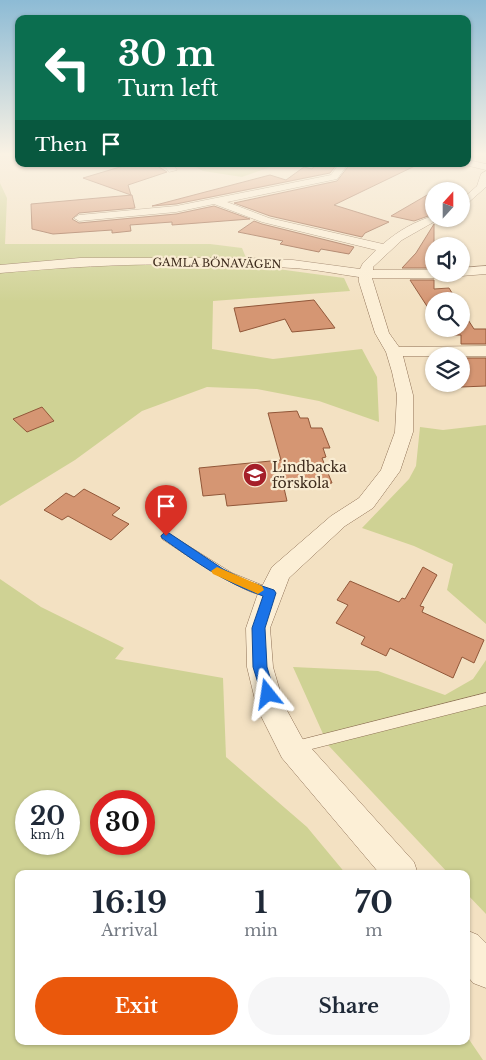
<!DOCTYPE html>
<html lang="en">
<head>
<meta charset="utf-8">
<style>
	:root { --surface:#fff; --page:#f6f6f7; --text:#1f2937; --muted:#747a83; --accent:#ea580c }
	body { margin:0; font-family:"Libre Baskerville",serif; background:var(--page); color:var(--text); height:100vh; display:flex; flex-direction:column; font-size:19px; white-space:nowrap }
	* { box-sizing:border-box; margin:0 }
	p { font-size:16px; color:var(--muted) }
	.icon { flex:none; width:28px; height:28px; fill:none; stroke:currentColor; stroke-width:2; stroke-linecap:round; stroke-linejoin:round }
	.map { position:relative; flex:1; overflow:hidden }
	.panel { position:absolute; left:15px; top:870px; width:455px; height:175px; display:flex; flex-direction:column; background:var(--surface); border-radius:10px; box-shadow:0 1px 4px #0004 }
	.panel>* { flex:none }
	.banner { position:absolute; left:15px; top:15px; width:456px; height:152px; border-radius:10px; box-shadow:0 1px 4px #0004; background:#0b6e4f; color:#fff; overflow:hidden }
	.needle { width:32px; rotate:21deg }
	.tools { position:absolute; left:425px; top:182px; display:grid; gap:10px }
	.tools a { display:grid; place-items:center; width:45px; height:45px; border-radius:50%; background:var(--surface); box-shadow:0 1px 4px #0004; font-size:25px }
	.speed { position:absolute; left:15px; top:790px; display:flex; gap:10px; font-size:25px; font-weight:700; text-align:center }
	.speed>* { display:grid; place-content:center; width:65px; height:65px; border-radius:50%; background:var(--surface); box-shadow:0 1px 4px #0004; line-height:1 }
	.speed small { font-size:12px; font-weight:400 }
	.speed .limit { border:8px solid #d22; background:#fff; color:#111 }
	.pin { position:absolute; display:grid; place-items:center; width:42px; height:42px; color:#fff; margin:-51px -21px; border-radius:50% 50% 50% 0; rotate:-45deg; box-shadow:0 0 5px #0007 }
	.pin .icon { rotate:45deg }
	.me { position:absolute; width:55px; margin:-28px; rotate:345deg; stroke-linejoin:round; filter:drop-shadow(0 0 4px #0008) }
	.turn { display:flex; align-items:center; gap:18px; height:105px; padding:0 20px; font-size:22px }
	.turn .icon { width:65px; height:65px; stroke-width:2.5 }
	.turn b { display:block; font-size:35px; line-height:42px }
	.then { display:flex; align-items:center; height:48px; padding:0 20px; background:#0003; gap:10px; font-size:19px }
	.eta { display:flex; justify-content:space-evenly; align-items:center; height:85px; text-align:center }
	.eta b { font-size:30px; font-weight:800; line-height:35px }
	.button { display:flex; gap:10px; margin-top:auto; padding:10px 20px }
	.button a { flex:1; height:58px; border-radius:30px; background:var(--accent); color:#fff; font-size:20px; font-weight:800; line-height:58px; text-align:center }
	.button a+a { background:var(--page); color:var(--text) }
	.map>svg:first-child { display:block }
	.green { fill:#cfd294; fill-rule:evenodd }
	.building { fill:#d59673; stroke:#915739 }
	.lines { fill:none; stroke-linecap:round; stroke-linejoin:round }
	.lane-casing { stroke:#8f7156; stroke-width:1 }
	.street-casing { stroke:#8f7156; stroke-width:1 }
	.lane { fill:#fcefd6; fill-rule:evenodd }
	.street { fill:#fcefd6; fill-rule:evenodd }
	.route { fill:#1a73e8; stroke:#114b97 }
	.slow { fill:#f59e0b }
	.labels { text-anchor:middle; stroke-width:4.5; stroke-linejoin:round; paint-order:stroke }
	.far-street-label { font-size:11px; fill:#3d2a1c; stroke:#f9ecd2 }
	.poi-label { font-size:14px; fill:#3d2a1c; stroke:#f9ecd2; text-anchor:start }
</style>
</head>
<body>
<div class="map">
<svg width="486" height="1060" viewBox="0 0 486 1060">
	<rect width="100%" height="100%" fill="#f3e1c2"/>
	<!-- green -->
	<path class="green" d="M236 164H279L242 177 203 171 194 166Z
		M0 183 7 198 5 244H210L242 248 249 265 344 278 350 291 213 301 212 349 273 359 362 349 377 377 379 422 319 401 257 389 207 387 142 411 75 460 0 506Z
		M486 425V624L447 590 453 564 414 546 362 528 409 479 416 466 420 427 443 430Z
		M0 579 41 607 124 648 115 659 223 678 226 757 307 827 346 874H19V1041H466V1035L483 1060H0ZM69 801V844H26V801ZM101 801H144V844H101Z
		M486 660V914L466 893V874H449L328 745 293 667 378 671 445 695 473 679Z"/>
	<!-- building -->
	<path class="building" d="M130 164H154L167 172 128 185 131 195 83 178Z
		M316 164H337L330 173 176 204 152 206 270 175 286 180 304 167 312 169Z
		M350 164H419L334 205 389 222 365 233 362 237 270 216 234 203 337 181Z
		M434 191V214L414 221 391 216Z
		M132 195 135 208 79 213 72 219 79 223 176 214 214 206 250 219 172 225V222L130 225 131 231 112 233V230L53 234 32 229 31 204Z
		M254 221 262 224 354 247 349 254 321 249 319 252 280 244 283 241 238 232Z
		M434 224V268H402L416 253Z
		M410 280H434V289L449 288 457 301H434V317Z
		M314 300 335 328 292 332 285 319 240 332 234 308Z
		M461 309 474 329H486V344H461V335H446L443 329H461Z
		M461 358H486V386L461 387Z
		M42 407 54 421 27 432 13 419Z
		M297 411 300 418H308L311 428H322L330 448H323L326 457 322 458 332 483 284 488 287 501 227 506 225 494 203 496 199 468 281 460 268 413Z
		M84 489 120 508 112 515 129 524 111 540 68 516 62 520 44 510 66 493 74 497Z
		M423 567 437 575 420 606 424 607 422 612 484 640 474 663 462 657 453 678 390 648 386 656 361 644 365 637 336 623 348 605 337 600 350 581 399 602 402 598 405 599Z"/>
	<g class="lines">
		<!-- lane casing -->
		<g class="lane-casing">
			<path id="lane" d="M166 532 232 573 274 590 275 593 274 596C254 603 181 551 162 539L161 536Z
				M486 693V705L296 753 291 751 289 747 291 743 296 741Z"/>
		</g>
		<!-- street casing -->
		<g class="street-casing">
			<path id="street" d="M468 160 486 164V170L465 165Z
				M156 164H173L177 170 169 172 166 168Z
				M339 164H348L337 179 227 202 269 218 383 244C398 231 415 221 434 216V219H439L402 240 373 267V270H434V274H440L434 278H372L389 333 399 347 486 346V356H403L413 395V432L400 471 373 508 345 526 289 578 270 628 273 667 284 705 302 738 414 862 418 874H380L282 758 257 708 247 667 246 628 257 596 272 567 331 516 359 498 381 470 395 432 397 395 392 372 386 352 375 333 359 282V277C337 274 314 269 292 268 196 261 95 264 0 273V265L80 258H247L293 260 360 269 363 263 376 250 262 222 214 204 176 212 79 221 74 218 79 215 176 206 331 175Z
				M486 171V187L461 209V200L477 186 481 174Z
				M486 266V274L461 276 456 274H461V268Z
				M466 930 478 935 486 943V988L473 983 466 974Z"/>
		</g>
		<!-- lane -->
		<use href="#lane" class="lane"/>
		<!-- street -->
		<use href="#street" class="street"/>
	</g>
	<!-- sky -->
	<linearGradient id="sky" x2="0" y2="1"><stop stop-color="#8dbbd5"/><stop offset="0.51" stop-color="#faf2e4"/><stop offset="1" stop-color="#faf2e4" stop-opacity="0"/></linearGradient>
	<rect width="486" height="302" fill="url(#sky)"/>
	<!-- route -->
	<path class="route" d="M166 531 223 569 247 581 274 590 276 593 265 628 267 667 275 694 273 699 268 700 263 699 253 667 252 628 263 596C223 582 196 562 162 538L161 536Z"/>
	<!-- slow -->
	<path class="slow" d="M217 567 262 586 264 590 258 594 213 574 211 571Z"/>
	<!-- icons -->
	<defs>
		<g id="school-disc" transform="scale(1.25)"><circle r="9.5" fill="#a51f29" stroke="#f9ecd2"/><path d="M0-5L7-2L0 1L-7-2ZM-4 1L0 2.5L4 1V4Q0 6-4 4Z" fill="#fff"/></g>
	</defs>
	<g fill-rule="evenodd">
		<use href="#school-disc" x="255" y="475"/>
	</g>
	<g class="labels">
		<!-- far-street labels -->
		<g class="far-street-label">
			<text transform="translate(217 263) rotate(1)" y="4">GAMLA BÖNAVÄGEN</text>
		</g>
		<!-- poi labels -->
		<g class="poi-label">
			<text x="272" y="472">Lindbacka<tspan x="272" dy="16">förskola</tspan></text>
		</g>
	</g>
</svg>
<div class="tools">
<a><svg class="needle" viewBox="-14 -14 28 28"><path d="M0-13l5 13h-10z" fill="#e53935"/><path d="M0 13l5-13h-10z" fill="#747a83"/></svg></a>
<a><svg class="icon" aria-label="sound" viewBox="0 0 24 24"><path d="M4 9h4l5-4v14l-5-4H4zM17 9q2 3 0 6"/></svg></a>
<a><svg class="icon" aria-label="search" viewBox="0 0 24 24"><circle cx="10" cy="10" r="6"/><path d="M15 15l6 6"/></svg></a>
<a><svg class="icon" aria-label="layers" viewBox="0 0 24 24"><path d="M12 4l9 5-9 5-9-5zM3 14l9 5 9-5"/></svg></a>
</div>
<div class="speed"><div>20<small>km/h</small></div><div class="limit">30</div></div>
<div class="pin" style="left:166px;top:536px;background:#d93025"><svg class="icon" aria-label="arrive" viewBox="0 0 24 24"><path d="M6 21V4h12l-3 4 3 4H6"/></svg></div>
<svg class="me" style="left:268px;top:694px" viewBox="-20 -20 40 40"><path d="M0-17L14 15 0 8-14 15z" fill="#1a73e8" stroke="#fff" stroke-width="4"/></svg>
<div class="banner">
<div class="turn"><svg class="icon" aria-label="left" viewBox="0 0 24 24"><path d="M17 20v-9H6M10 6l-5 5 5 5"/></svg><div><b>30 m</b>Turn left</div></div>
<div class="then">Then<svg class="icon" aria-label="arrive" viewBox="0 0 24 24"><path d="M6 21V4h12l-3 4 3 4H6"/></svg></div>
</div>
<section class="panel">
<div class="eta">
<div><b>16:19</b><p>Arrival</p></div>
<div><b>1</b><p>min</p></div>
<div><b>70</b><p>m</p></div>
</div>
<div class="button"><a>Exit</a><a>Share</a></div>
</section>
</div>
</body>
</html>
